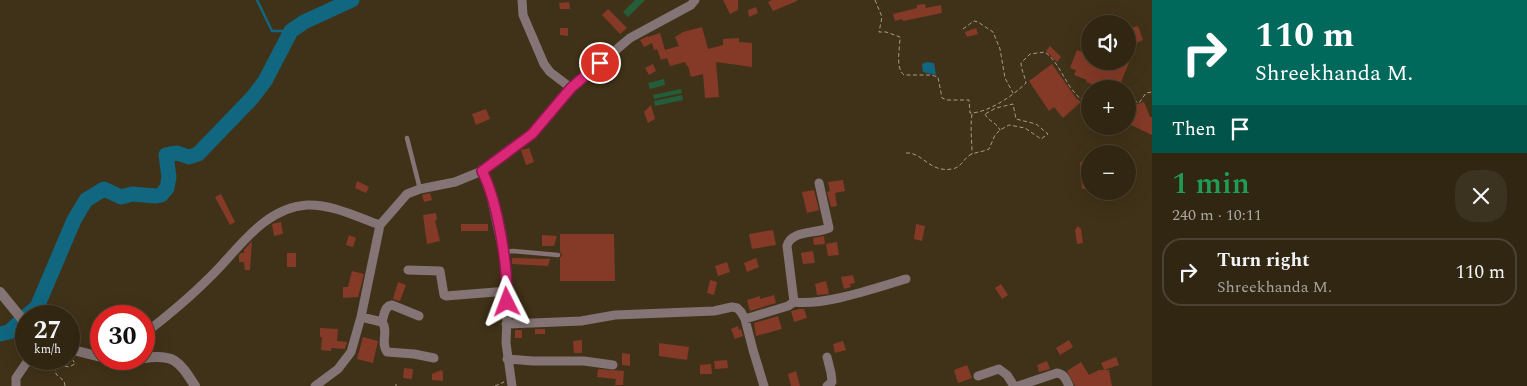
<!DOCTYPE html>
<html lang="en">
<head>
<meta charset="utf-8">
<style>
	:root { --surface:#302612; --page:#3c3220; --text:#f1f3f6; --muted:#a8a59f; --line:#4b4332 }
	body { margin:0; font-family:Spectral,serif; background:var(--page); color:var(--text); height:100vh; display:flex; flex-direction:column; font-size:19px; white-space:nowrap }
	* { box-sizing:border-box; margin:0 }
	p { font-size:16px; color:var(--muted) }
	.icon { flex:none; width:28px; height:28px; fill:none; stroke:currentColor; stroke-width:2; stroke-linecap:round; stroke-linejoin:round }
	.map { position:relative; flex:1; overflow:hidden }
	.drawer { display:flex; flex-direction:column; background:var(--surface); width:375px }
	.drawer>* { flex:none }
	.guide { background:#00695c; color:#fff; overflow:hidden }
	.tools { position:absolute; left:1081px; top:15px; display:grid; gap:10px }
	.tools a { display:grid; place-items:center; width:55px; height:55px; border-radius:50%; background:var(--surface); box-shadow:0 5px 20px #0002,0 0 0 1px var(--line); font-size:25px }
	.speed { position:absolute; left:15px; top:305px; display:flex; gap:10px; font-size:25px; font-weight:700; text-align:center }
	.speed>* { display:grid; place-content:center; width:65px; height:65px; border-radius:50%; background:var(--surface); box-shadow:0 5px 20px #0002,0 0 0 1px var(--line); line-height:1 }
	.speed small { font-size:12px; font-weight:400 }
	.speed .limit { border:8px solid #d22; background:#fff; color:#111 }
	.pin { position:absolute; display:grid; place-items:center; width:42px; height:42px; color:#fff; margin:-21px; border:2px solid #fff; border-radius:50%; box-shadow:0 1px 5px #0007 }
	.me { position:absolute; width:55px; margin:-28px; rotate:357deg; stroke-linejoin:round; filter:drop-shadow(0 0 4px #0008) }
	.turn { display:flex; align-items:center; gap:18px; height:105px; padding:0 20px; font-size:22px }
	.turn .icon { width:65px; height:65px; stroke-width:2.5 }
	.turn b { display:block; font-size:35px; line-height:42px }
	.then { display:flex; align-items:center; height:48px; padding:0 20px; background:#0003; gap:10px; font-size:19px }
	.round { display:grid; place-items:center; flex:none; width:52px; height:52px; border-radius:20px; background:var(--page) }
	.summary { display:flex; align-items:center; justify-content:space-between; height:85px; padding:0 20px }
	h1 { font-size:30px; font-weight:600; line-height:38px; color:#1e9e55 }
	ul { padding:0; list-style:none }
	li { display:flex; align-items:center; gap:15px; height:68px; margin:0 10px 8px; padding:0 10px; border:2px solid var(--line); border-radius:20px }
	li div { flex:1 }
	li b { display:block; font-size:19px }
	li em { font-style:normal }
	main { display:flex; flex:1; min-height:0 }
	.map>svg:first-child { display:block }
	.green { fill:#245d3a }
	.water { fill:#116680 }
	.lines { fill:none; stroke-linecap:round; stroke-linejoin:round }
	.stream { stroke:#116680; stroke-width:2.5 }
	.river { stroke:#116680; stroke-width:15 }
	.building { fill:#843a27 }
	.path { stroke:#a69b87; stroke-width:1; stroke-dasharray:4 2.5; stroke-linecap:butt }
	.service { stroke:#847476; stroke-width:4.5 }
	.minor { stroke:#847476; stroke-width:9 }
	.tertiary { stroke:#847476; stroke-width:10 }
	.route-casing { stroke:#8e194d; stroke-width:12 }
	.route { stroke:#db2777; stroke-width:9 }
</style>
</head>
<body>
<main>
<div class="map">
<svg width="1152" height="386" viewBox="0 0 1152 386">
	<rect width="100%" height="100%" fill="#403218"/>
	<!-- green -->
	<path class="green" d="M635 0H645L628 17 623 12Z
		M664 79 665 85 650 89 648 83Z
		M681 89 682 93 654 99 653 95Z
		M682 95 683 100 655 106 654 101Z"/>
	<!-- water -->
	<path class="water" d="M927 62 934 63 936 75 923 72 922 64Z"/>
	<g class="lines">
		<!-- stream -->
		<path class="stream" d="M257 0 272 31H291"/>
		<!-- river -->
		<path class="river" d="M26 316 37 307 74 220 86 200 104 189 121 197 132 194 156 196 161 195 167 188 169 177 166 155 177 153 189 157 198 154 252 98 265 81 291 31 304 22 352 0
			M0 334 9 332 26 316"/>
	</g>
	<!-- building -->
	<path class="building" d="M723 0H738V10L730 14Z
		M772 0H797V1L773 11 768 2Z
		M569 2 570 9H560L559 3Z
		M925 4 926 8 941 5 942 13 903 21 902 19 895 21 893 14 917 8V5Z
		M756 7 758 13 749 17 748 10Z
		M608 9 627 28 620 34 602 15Z
		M1087 25 1090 26V61H1124L1129 63 1118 89H1098L1091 86 1092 84 1086 82 1087 80 1074 75 1076 70 1070 68 1077 50 1082 52Z
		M1138 26 1143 40 1136 43 1131 28Z
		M702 27 708 49 723 45V39L739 38V42L752 43V67L716 62 719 97 705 98 703 74 691 77 688 66H687L685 62 670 66 667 58 661 60 657 49 654 50 652 43 644 47 640 40 648 36V37L660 33 665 50 679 46 675 37 683 32Z
		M560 28H568V36L560 35Z
		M976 28 978 34 967 37 965 32Z
		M1050 46 1061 57 1057 62 1046 51Z
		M653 64 656 71 649 75 645 68Z
		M1052 64 1076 98 1081 102 1063 118 1054 107 1049 111 1029 81Z
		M1128 100 1138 104 1144 102 1150 117H1152V135L1131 125 1137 111 1128 107Z
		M651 105 655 119 648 123 644 112Z
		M486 109 490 119 476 125 472 114Z
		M529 148 534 162 526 165 521 150Z
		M1090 161V188L1082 189 1080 162Z
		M843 180 845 191 835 193 837 206 831 207 827 192 830 191 828 182Z
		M357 181 369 187 366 193 355 188Z
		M814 190 819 210 807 213 802 192Z
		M430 193 432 200 424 202 422 195Z
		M221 194 235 222 230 225 215 197Z
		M436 213 437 220H435L440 241 427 244 423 215Z
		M281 222 283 234 274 236 272 224Z
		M461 224H488V231H461Z
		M916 224 925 226 922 241 914 239Z
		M1078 226 1081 229 1083 243 1077 244 1075 230Z
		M773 230 776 245 752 249 749 234Z
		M560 234H614L615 281H560V258L562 255 560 252Z
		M349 235 356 238 353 247 346 245Z
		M542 235 557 236 554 246H542Z
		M824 236 825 244 814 245 813 238Z
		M252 241 250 270H245L244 262H239V255L241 253H244V250Z
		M837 242 839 255 828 256 826 244Z
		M813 251 815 263 803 264 801 253Z
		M287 253H296V267H287Z
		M512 258 550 259 548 266 512 264Z
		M756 258 759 267 747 272 744 263Z
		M727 262 730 272 718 276 715 266Z
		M352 271 364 274 358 297 343 298V287H348Z
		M853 275 855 283 850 284 851 287 844 289 841 277Z
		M710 280 717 282 714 295 707 293Z
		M826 281 829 294 817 295 815 284Z
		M398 282 406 285 400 301 393 299Z
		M1001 284 1008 295 1002 299 995 288Z
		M774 295 776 303 750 311 747 300 760 296V299Z
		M800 309H804L807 318 794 322 791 311Z
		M778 316 782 329 756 336 754 323Z
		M738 326 739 330 741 329 743 336 735 339 731 329Z
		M320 328 338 329 337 341 347 342 345 349 331 348V351L321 350 322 337H320Z
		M535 329H545V334H535Z
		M515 330H522V338H515Z
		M363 337 378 341 373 363 357 359Z
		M582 340V353H574L573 341Z
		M1069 340 1073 347 1060 355 1056 348Z
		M843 341 846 350 835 353 833 344Z
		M659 343 689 347 687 360 659 356Z
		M622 353 630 354V366L622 365Z
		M1116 357 1119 365 1104 370 1101 363Z
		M727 360 728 368 715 369 714 361Z
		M1047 361 1050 369 1039 372 1037 365Z
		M1081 362 1089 375 1099 370H1109L1112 386H1075L1067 371Z
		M711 364 712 374H700V365Z
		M967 365 972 378 958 383 954 370Z
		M404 368 413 369 412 379 403 378Z
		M598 369 624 371 623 385H615L616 379 597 377Z
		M441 370 443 372V381L432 380V374Z
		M796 371 800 386H791L788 374Z"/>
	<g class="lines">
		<!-- path -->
		<path class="path" d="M875 0 882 17 879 32H886L900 37C900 48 895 68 904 75H931L938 77 942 98 947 100H969L970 113C988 113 1014 95 1026 83 1025 76 1021 70 1021 63L1030 54 1045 52C1061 64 1065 86 1081 99L1090 97
			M963 29 974 21 978 22 993 32 1000 49 1005 78 1013 93
			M1128 97 1139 103 1146 93 1152 92
			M972 114C970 128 972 140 972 154
			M985 114C989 122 996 122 1000 130
			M906 153C923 152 929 173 952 169 962 167 963 159 970 155 975 152 983 152 989 149L995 135 1000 130 1009 125 1025 128 1041 139 1048 134 1036 124 1016 119 1013 104 996 108 985 114
			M396 384V386
			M65 386 64 381 56 374 55 368 60 365 69 367 75 364 73 360
			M495 386 504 382"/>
		<!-- service -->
		<path class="service" d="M407 138 420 189
			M503 252 513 251 558 255"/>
		<!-- minor -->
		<path class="minor" d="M522 0 523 15 544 64 550 72 571 88
			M482 171 488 182 503 252 508 291 506 343 512 386
			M408 270 440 271 444 295 446 296 508 291
			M794 302C825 306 875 288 906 279
			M361 317 382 322C389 331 380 343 387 352L414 354 434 358
			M745 319 788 306 794 302 787 246C791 230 815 234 829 228L819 183
			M382 322C384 316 384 306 392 305L419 316
			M506 324 581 321 615 315 714 311 732 307 737 308 741 312 745 319 753 350 764 386
			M144 334C166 317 188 299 208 279 237 252 262 208 307 205 332 204 357 217 380 225L407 194 420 189 455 182 482 171 532 134 571 88 630 38 691 5 695 0
			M507 359 533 361H584L613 365
			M978 376 999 369 1007 375 1014 386
			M16 386V378L29 359
			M315 386 338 369 351 352 361 317 380 225
			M827 386 832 382 831 373 827 357
			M1018 386 1057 373C1064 374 1066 379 1069 386"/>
		<!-- tertiary -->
		<path class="tertiary" d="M0 292 26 324
			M69 349 101 357
			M144 358C175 354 179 361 195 386
			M110 359 121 360 141 359"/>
	</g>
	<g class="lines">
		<!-- route casing -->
		<g class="route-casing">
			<path id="route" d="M507 302C508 267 498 202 482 171L532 134 571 88 600 63"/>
		</g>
		<!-- route -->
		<use href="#route" class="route"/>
	</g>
</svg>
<div class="tools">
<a><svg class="icon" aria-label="sound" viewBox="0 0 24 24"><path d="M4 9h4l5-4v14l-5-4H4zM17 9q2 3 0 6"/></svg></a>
<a>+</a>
<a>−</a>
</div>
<div class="speed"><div>27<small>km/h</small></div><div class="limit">30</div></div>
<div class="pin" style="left:600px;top:63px;background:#d93025"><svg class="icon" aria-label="arrive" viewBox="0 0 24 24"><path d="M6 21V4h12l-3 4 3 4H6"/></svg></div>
<svg class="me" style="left:507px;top:302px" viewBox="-20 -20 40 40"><path d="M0-17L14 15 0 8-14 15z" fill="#db2777" stroke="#fff" stroke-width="4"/></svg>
</div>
<section class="drawer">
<div class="guide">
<div class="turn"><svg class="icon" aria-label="right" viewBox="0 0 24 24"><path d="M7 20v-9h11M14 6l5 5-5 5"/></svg><div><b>110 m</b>Shreekhanda M.</div></div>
<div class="then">Then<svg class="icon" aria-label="arrive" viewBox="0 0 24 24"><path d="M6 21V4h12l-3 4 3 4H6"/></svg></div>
</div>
<div class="summary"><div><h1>1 min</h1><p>240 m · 10:11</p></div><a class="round"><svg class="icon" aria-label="close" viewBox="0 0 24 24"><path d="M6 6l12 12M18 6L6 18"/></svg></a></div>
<ul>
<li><svg class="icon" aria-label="right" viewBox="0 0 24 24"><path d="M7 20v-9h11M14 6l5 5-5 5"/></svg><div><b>Turn right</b><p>Shreekhanda M.</p></div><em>110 m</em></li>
</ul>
</section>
</main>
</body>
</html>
